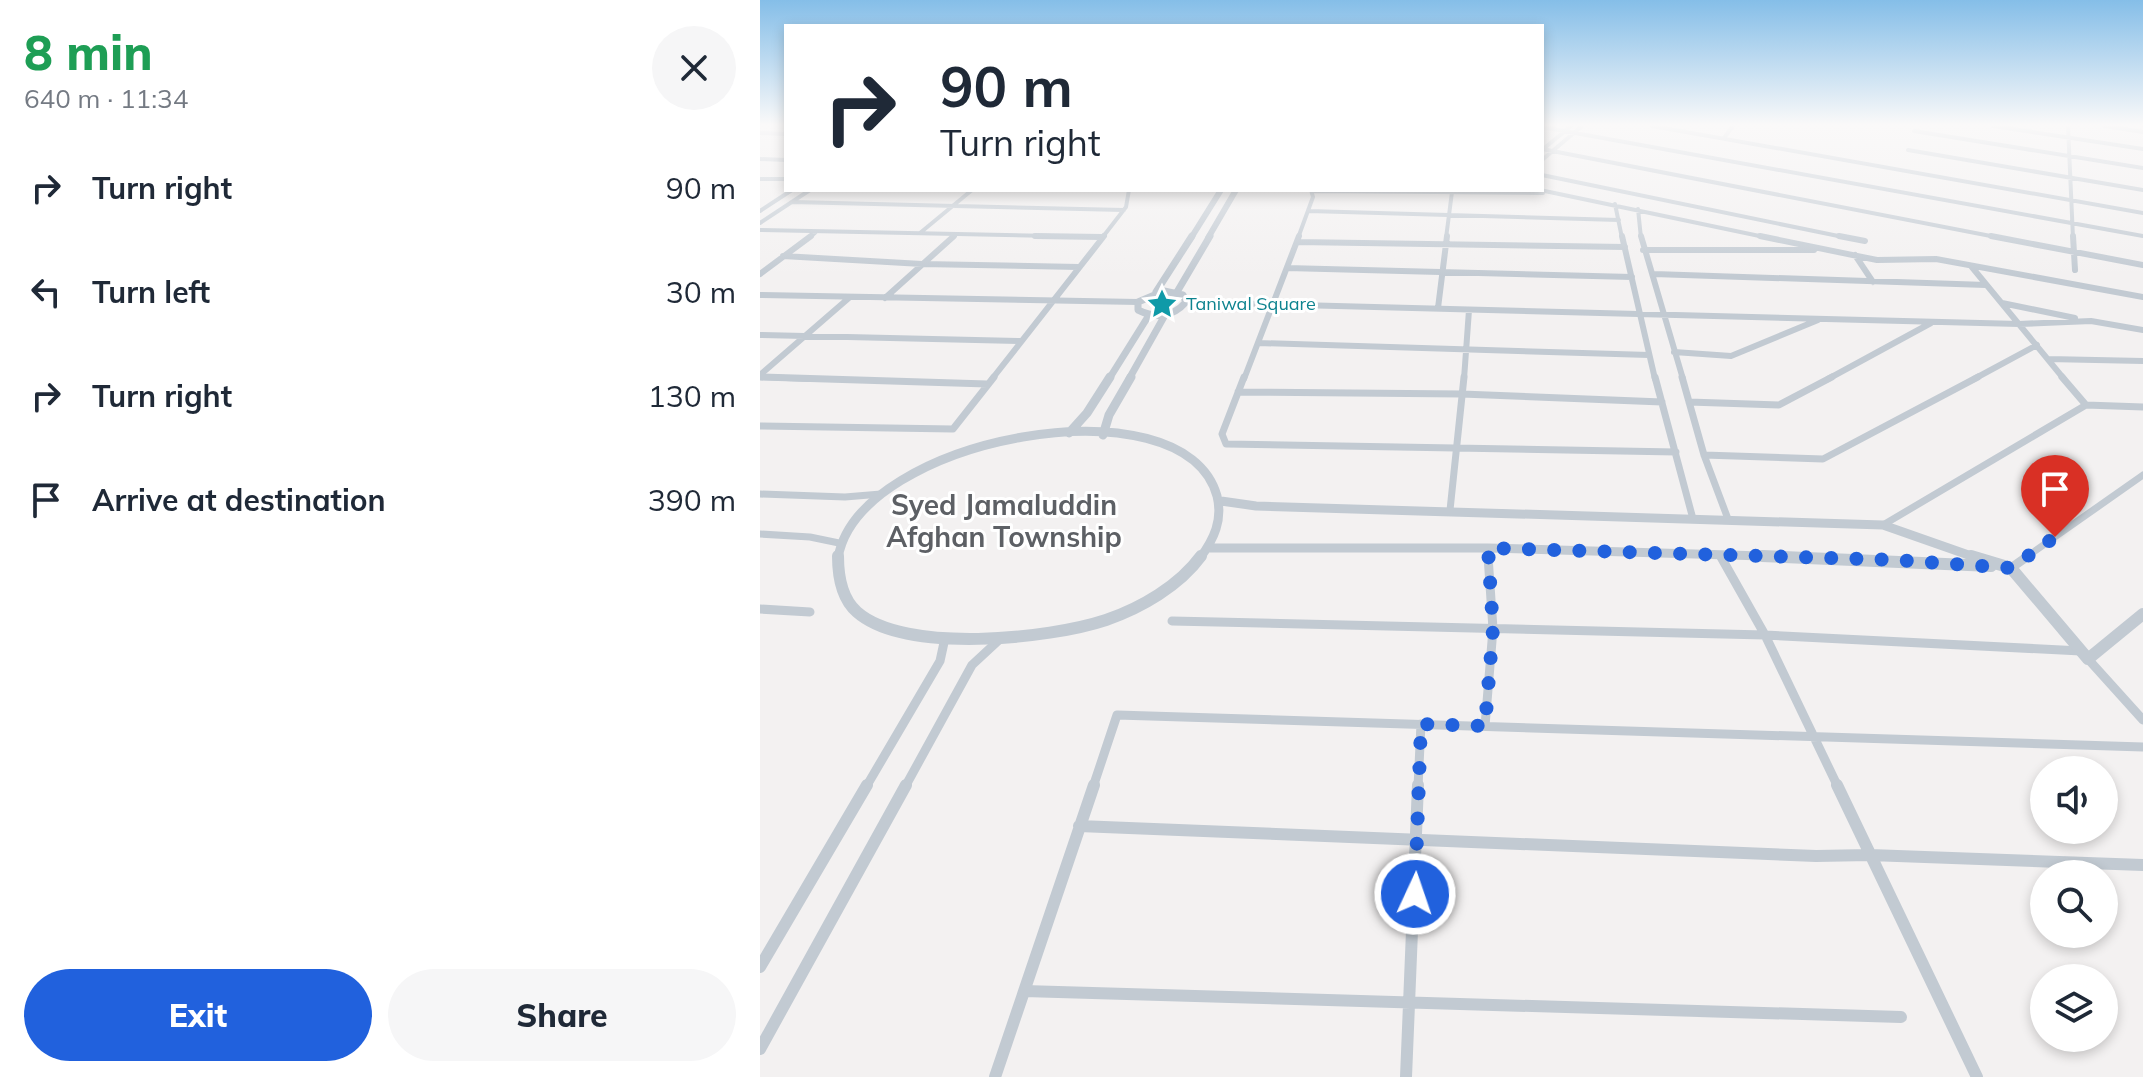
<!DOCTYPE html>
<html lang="en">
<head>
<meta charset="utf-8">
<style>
	:root { --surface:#fff; --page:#f6f6f7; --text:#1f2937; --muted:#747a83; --accent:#2161dd }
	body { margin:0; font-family:Mulish,sans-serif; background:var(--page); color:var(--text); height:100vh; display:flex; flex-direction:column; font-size:30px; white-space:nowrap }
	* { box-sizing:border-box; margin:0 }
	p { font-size:26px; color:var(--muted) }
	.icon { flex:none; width:44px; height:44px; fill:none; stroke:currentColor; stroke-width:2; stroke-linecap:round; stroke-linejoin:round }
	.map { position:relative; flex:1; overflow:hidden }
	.drawer { display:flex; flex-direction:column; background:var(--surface); width:760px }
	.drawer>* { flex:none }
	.guide { position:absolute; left:24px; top:24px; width:760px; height:168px; border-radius:0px; box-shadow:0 4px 12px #0003; background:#fff; color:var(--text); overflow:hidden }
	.fabs { position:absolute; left:1270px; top:756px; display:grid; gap:16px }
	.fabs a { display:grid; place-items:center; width:88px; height:88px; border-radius:50%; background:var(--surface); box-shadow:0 4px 12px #0003; font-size:40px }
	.pin { position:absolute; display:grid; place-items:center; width:68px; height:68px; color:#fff; margin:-82px -34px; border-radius:50% 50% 50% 0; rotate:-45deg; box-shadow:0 0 8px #0007 }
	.pin .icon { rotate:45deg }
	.me { position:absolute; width:88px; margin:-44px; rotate:3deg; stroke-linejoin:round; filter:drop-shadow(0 0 6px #0008) }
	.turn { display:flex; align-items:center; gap:28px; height:168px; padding:0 24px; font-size:36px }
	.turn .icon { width:104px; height:104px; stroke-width:2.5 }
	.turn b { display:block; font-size:56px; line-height:68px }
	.round { display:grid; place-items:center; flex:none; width:84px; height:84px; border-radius:42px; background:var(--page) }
	.headline { display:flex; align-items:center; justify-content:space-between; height:136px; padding:0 24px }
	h1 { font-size:48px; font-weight:800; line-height:60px; color:#1e9e55 }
	.button { display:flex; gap:16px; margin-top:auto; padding:16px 24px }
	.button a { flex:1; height:92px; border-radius:48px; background:var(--accent); color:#fff; font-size:32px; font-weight:800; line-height:92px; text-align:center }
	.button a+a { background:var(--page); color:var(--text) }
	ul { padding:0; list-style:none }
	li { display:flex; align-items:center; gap:24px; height:104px; padding:0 24px }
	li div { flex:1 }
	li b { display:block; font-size:30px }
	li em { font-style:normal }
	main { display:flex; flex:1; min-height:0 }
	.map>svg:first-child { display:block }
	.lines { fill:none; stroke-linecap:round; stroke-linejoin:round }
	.minor-far4 { stroke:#c2cad2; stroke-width:4 }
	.minor-far3 { stroke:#c2cad2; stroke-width:6 }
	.minor-far2 { stroke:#c2cad2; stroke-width:7 }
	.minor-far1 { stroke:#c2cad2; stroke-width:9 }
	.minor { stroke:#c2cad2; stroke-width:12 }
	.tertiary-far3 { stroke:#c2cad2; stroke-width:6 }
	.tertiary-far2 { stroke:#c2cad2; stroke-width:7 }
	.tertiary-far1 { stroke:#c2cad2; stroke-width:9 }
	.tertiary { stroke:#c2cad2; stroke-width:12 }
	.route { stroke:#2161dd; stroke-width:14; stroke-dasharray:0 25.2 }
	.labels { text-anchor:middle; stroke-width:6; stroke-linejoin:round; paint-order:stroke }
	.far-culture-label { font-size:18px; fill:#0d838f; stroke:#fff; text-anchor:start }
	.district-label { font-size:28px; font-weight:bold; fill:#5d6065; stroke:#fff }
</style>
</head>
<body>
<main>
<section class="drawer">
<div class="headline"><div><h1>8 min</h1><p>640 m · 11:34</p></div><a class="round"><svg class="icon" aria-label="close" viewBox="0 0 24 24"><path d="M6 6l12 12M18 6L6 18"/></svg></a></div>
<ul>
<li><svg class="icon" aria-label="right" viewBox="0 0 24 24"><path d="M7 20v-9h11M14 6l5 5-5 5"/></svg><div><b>Turn right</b></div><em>90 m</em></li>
<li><svg class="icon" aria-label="left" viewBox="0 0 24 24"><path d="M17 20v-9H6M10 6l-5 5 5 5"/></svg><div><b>Turn left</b></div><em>30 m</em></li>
<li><svg class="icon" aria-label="right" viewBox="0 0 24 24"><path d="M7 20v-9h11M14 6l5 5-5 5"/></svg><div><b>Turn right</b></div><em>130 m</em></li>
<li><svg class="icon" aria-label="arrive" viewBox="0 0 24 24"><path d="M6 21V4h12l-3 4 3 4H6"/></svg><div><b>Arrive at destination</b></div><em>390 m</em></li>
</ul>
<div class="button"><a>Exit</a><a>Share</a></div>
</section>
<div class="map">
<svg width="1383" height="1077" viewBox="0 0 1383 1077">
	<rect width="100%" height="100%" fill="#f3f1f1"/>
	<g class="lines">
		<!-- minor-far4 -->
		<path class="minor-far4" d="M892 126 1383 213
			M1233 126 1383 149
			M1308 126 1313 238
			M1345 126 1383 132
			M782 127 1383 236
			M1154 131 1383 168
			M0 133 26 134
			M964 138 973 126
			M782 149 1241 238
			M782 150 811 126
			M1148 150 1383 190
			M0 159 26 160
			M782 160 822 126
			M782 175 1088 238
			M0 179H26
			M780 190 1009 238
			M552 191 783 193
			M32 202 364 210
			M855 204 862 238
			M878 209 881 238
			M0 211 32 190
			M549 211 859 220
			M0 223 50 190
			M0 230 342 237
			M160 233 212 190
			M49 238 56 232
			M192 238 195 235
			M342 238 366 207 369 190
			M538 238 553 197 551 190
			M686 238 692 192"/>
		<!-- minor-far3 -->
		<path class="minor-far3" d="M275 236 342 237
			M862 236 895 379
			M881 236 923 379
			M1000 236 1117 260 1176 259 1383 297
			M1079 236 1105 241
			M1231 236 1383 265
			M1313 236 1315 270
			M537 242 865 247
			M883 250H1054
			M1095 255 1113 282
			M23 256 162 264 319 267
			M1211 266 1304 379
			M527 268 872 277
			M0 274 51 236
			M894 274 1226 285
			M0 295 378 302
			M125 298 194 236
			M426 302 1259 324 1331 321 1383 330
			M1242 303 1315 318
			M678 308 687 236
			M0 335 261 341
			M498 343 889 355
			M914 352 971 356 1058 320
			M1288 359 1383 361
			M0 375 90 297
			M0 377 50 379
			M232 379 344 236
			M484 379 539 236
			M704 379 709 310
			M1068 379 1171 323
			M1214 379 1277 345"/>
		<!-- minor-far2 -->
		<path class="minor-far2" d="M0 377 227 384
			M484 377 462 434 466 444 916 452
			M895 377 933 519
			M922 377 944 455 968 519
			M1302 377 1326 405
			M478 392 702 394 902 402
			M929 402 1019 405 1072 377
			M0 426 193 429 234 377
			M944 455 1063 459 1218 377
			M0 494 85 497 121 494
			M690 510 704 377
			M1123 525 1326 405 1383 407
			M0 534 50 537 79 543
			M728 548 729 558
			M1265 558 1383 475"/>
		<!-- minor-far1 -->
		<path class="minor-far1" d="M961 557 1005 635 1078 787
			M1251 568 1268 556
			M0 609 50 612
			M412 621 1005 635 1321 651
			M1328 659 1383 720
			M725 726 733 629 728 556
			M106 787 180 661 185 638
			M145 787 212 665 239 640
			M333 787 357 715 1383 747
			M658 787 661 724"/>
		<!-- minor -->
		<path class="minor" d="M1077 785 1217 1077
			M319 826 1056 856 1110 855 1383 865
			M0 967 107 785
			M264 991 1141 1017
			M0 1049 146 785
			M235 1077 334 785
			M646 1077 658 785"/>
		<!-- tertiary-far3 -->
		<path class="tertiary-far3" d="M431 238 461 190
			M448 238 476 190"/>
		<!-- tertiary-far2 -->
		<path class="tertiary-far2" d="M404 291 423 295 426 302C413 317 396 319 378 310V302Z
			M396 292 432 236
			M417 292 450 236
			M349 379 389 315
			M369 379 405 315"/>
		<!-- tertiary-far1 -->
		<path class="tertiary-far1" d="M309 433 327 413 350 377
			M343 435 349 415 371 377
			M461 501 496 506 1123 525 1217 558
			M450 548H728L1070 558
			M78 558C98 437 424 377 457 496 463 520 454 539 440 558"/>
		<!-- tertiary -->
		<path class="tertiary" d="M78 556C78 576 81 598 97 612 145 654 289 639 346 620 381 608 419 586 441 556
			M1002 556 1231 566
			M1211 556 1251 568 1328 659 1383 614"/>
	</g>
	<!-- sky -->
	<linearGradient id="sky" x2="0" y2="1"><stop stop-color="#85bee8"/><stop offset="0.45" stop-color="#faf9f9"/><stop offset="1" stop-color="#faf9f9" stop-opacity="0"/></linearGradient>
	<rect width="1383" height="277" fill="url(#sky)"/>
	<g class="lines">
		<!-- route -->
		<path class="route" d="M655 894 661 724 725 726 733 629 728 548 1137 560 1251 568 1295 537"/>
	</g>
	<!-- icons -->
	<defs>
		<g id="sight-bare" transform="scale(2.4)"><path d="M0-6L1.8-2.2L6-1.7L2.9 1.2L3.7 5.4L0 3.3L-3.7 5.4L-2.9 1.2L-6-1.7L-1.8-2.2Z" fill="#0f9aa8" stroke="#fff" stroke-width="2.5" paint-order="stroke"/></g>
	</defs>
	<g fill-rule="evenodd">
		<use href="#sight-bare" x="402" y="304"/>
	</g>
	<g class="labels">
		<!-- far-culture labels -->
		<g class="far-culture-label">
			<text x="426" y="310">Taniwal Square</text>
		</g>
		<!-- district labels -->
		<g class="district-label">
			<text x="244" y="515">Syed Jamaluddin<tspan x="244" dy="32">Afghan Township</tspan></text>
		</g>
	</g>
</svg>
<div class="fabs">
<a><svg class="icon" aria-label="sound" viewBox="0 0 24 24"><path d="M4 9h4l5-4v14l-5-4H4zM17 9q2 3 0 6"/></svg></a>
<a><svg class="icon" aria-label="search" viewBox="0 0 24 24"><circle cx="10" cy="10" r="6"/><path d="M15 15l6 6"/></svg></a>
<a><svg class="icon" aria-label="layers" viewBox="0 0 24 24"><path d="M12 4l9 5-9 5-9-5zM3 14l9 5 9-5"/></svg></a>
</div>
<div class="pin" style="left:1295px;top:537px;background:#d93025"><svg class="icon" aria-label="arrive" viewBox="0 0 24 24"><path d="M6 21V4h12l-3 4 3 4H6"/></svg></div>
<svg class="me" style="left:655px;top:894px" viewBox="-20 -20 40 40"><circle r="17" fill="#2161dd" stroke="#fff" stroke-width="3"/><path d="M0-11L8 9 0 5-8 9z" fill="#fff"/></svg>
<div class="guide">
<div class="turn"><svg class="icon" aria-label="right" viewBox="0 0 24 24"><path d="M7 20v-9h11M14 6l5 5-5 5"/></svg><div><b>90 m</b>Turn right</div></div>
</div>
</div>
</main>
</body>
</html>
